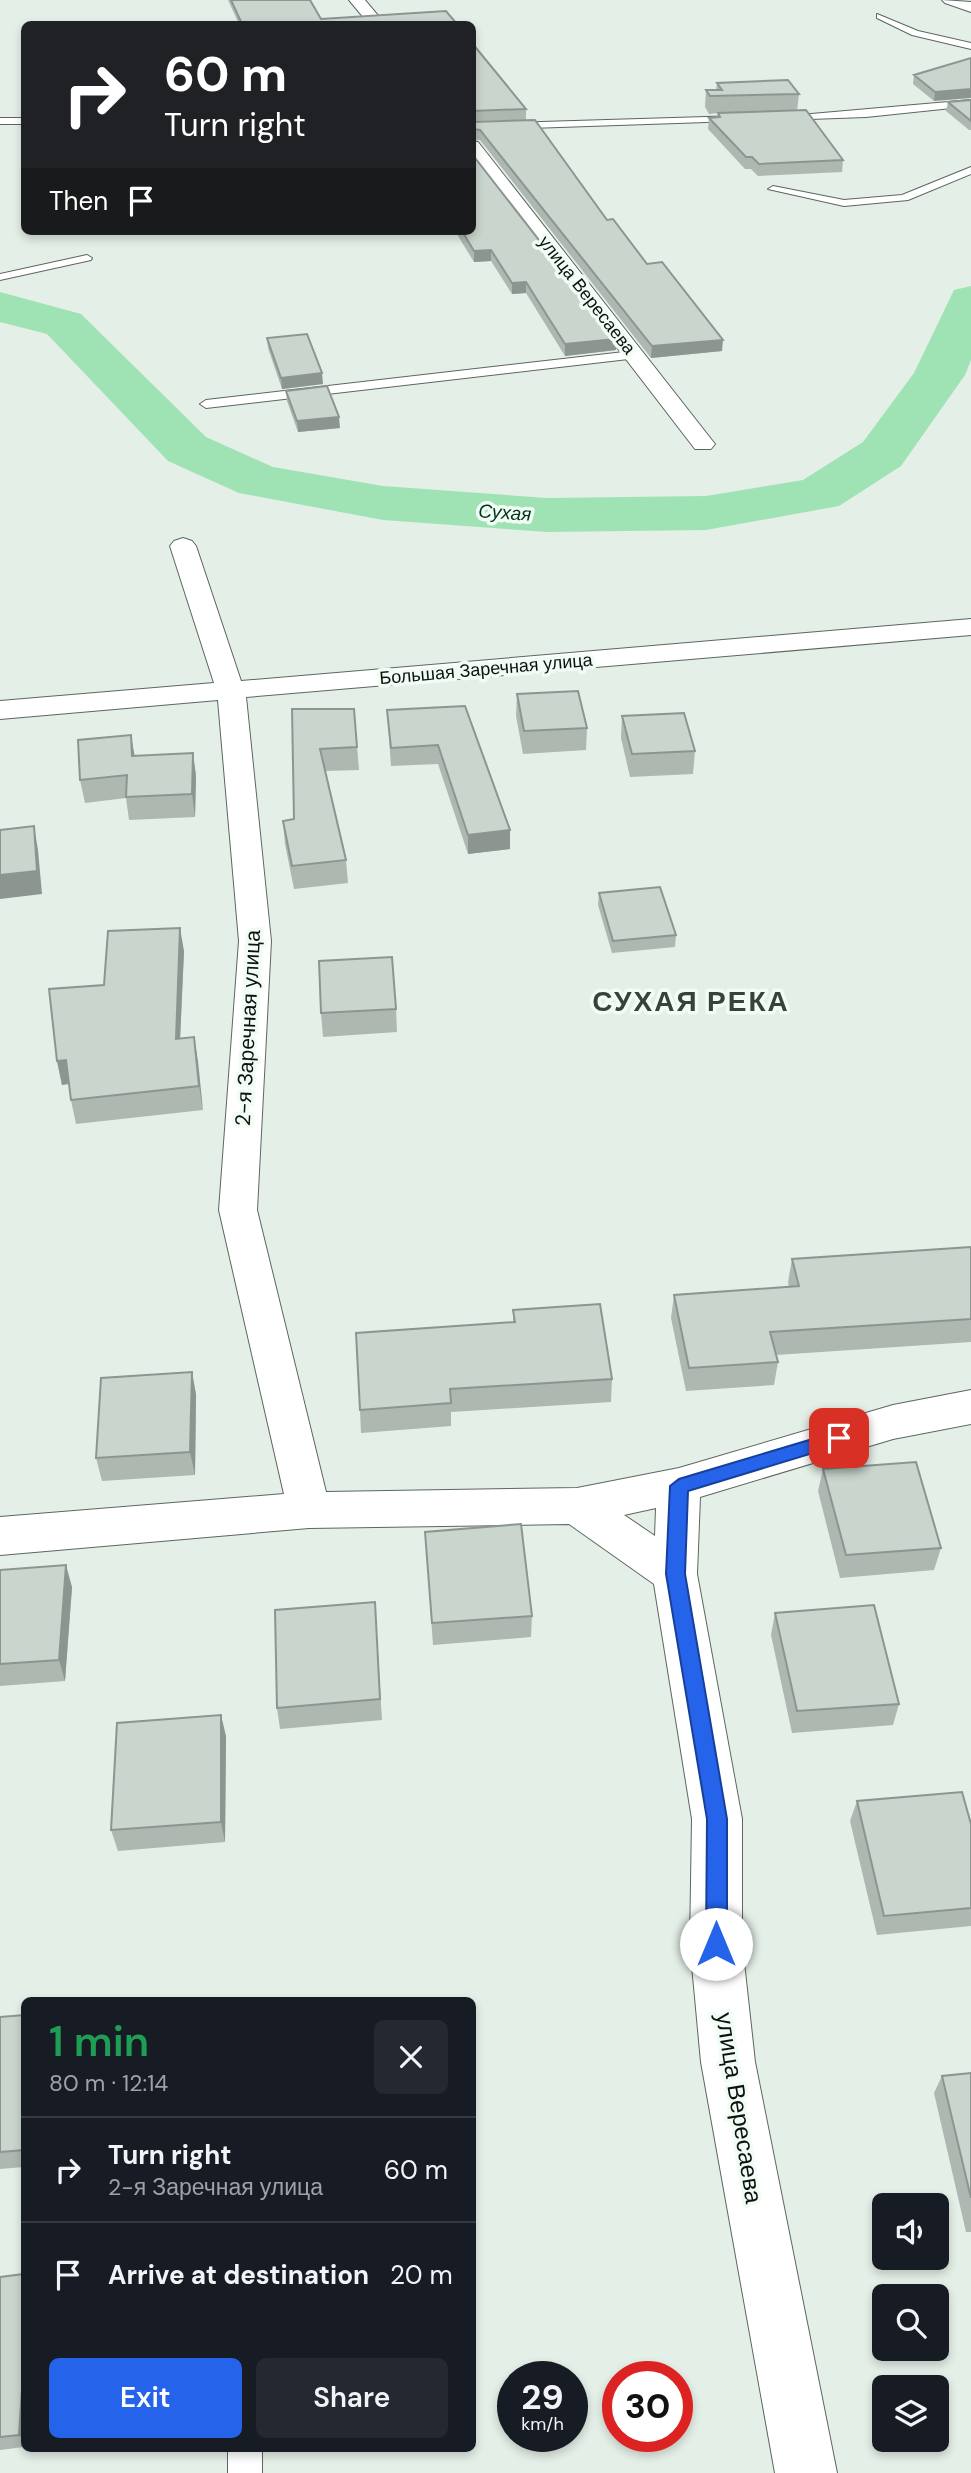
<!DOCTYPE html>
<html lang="en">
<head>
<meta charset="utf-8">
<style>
	:root { --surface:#171b24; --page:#242831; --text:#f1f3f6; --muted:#9ea1a6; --line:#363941; --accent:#2563eb }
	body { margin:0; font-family:"DM Sans",sans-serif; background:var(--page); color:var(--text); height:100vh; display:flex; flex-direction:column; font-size:26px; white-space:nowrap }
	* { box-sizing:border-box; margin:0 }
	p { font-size:23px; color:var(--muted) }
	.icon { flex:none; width:38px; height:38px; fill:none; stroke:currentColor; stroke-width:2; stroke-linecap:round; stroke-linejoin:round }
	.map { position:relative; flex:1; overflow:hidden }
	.side { position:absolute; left:21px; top:1997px; width:455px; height:455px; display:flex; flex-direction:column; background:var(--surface); border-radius:10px; box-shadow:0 4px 10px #0003 }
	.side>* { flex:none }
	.banner { position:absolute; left:21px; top:21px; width:455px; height:214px; border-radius:10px; box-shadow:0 4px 10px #0003; background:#202124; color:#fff; overflow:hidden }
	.buttons { position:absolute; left:872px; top:2193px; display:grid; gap:14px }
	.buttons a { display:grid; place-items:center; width:77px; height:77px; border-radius:10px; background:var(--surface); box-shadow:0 4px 10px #0003; font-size:35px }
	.speed { position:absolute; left:497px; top:2361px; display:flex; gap:14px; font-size:35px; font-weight:700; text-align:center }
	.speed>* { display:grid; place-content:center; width:91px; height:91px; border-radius:50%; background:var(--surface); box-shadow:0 4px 10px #0003; line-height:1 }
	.speed small { font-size:18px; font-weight:400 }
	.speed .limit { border:10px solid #d22; background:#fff; color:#111 }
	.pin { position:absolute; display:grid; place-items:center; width:60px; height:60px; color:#fff; margin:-30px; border-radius:14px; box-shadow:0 4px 10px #0006 }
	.me { position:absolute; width:77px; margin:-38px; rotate:0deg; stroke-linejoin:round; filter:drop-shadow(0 0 5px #0008) }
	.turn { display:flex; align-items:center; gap:24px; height:147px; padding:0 28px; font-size:32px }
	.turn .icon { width:91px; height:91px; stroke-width:2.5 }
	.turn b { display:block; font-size:49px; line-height:60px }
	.then { display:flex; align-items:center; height:66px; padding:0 28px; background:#0003; gap:14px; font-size:26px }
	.round { display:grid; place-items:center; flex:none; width:74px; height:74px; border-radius:10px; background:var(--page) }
	.summary { display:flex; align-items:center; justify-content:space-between; height:119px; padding:0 28px }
	h1 { font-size:42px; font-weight:600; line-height:52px; color:#1e9e55 }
	.cta { display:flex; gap:14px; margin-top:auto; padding:14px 28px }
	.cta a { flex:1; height:80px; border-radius:10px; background:var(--accent); color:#fff; font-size:28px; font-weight:600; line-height:80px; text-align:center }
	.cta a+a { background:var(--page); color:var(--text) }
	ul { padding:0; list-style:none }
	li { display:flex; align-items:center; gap:21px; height:105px; padding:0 28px; border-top:2px solid var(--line) }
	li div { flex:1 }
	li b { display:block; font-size:26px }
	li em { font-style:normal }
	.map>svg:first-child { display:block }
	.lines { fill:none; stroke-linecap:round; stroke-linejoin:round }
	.river { fill:#9fe3b4; fill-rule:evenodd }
	.service-casing { stroke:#5d665f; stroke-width:2 }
	.minor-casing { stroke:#5d665f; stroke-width:2 }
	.secondary-casing { stroke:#5d665f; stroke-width:2 }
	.service { fill:#fff; fill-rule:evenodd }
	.minor { fill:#fff; fill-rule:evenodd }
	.secondary { fill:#fff; fill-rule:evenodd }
	.wall { fill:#aeb7b0 }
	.shaded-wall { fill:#8d9590 }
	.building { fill:#cad5cd; stroke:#8d9590; stroke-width:2 }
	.route { fill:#2563eb; stroke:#184099; stroke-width:2 }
	.labels { text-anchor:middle; stroke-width:7; stroke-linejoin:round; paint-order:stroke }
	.far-street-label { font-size:18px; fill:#0e120f; stroke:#f1fcf4 }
	.far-water-label { font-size:19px; font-style:italic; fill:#003519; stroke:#f1fcf4 }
	.street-label { font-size:21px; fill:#0e120f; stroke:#f1fcf4 }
	.near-street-label { font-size:24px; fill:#0e120f; stroke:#f1fcf4 }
	.district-label { font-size:28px; font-weight:bold; letter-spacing:2px; fill:#38413a; stroke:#f1fcf4 }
</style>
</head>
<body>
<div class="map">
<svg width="971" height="2473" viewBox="0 0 971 2473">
	<rect width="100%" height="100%" fill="#e4efe7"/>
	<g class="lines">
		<!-- river -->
		<path class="river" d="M971 286V360L965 375 901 466 839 506 706 530 547 532 383 520 239 493 168 461 47 334 0 322V292L81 314 206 437 273 467 383 486 547 498 706 496 803 480 863 442 914 373 954 290Z"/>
		<!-- service casing -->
		<g class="service-casing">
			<path id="service" d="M877 14 918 31 971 43V49L912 35 877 18Z
				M971 100V106L866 117 782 120 777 117Z
				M739 116 736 121 472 130V124Z
				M0 118H24V124H0Z
				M971 167V174L908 200 844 206 768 189 773 186 844 200 902 195Z
				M87 255 92 258 91 260 0 280V274Z
				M633 351 639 355 637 358 206 408 200 404 206 400Z
				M228 2448H262V2473H228Z"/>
		</g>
		<!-- minor casing -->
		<g class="minor-casing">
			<path id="minor" d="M349 0H365L385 24H369Z
				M472 141 478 142 711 439 715 444 711 449H695L472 159Z
				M183 538 192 541 196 546 241 681 971 619V635L246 697 271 941 257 1210 326 1492 577 1488 679 1468 893 1405 971 1390V1424L893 1439 700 1497 697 1574 742 1819V1944L755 2062 837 2473H775L701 2062 690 1944 692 1819 654 1584 569 1524 309 1528 0 1555V1517L284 1494 219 1210 239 941 218 700 0 719V701L214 683 170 546 174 541ZM656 1508 655 1536 624 1515Z"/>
		</g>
		<!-- secondary casing -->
		<g class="secondary-casing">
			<path id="secondary" d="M942 0 971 2V12L945 3Z"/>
		</g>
		<!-- service -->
		<use href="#service" class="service"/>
		<!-- minor -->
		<use href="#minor" class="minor"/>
		<!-- secondary -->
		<use href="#secondary" class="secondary"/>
	</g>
	<!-- wall -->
	<path class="wall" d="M228 0H310L321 19 457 24H239Z
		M472 43 526 109V120L472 121Z
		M971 58 934 101 913 84 914 75Z
		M717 83 799 94 797 111 843 160 842 172 758 176 751 169H745L708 129 709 118 717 117 718 113 709 114 705 107 706 90H716Z
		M971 100V130H969L946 111 948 102Z
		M472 122 607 220 722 351 651 358 480 140 472 139Z
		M455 231H472L616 350 565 356 526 293 512 294 491 261 474 262Z
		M267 338 323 384 282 389 268 348Z
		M286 391 340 428 298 432 287 401Z
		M517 694 587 728 586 750 523 754 516 716Z
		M465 706 510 830V849L468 854 438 764 391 766 387 710Z
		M292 709H354L359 770 325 771 346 860 348 883 294 889 285 844 283 821 294 819Z
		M622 716 695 751 693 774 630 777 621 738Z
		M131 735 134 756 193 753 196 776 195 817 129 820 126 798 85 803 80 780Z
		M599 893 676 935 675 947 612 953 598 905Z
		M184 951 180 1039 194 1037 203 1110 76 1124 71 1100 69 1084 62 1085 57 1061 104 985Z
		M396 1009 397 1032 323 1037 321 1013Z
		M971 1247V1342L776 1355 778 1362 774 1385 686 1391 671 1318 674 1295 789 1287 788 1282 792 1259Z
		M513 1310 612 1379 611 1402 451 1412V1426L361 1433 360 1410 513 1322Z
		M192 1372 196 1395 195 1475 102 1481 96 1458Z
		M823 1469 941 1548 934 1570 840 1578 818 1491Z
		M425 1532 532 1616 531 1637 433 1645Z
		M0 1570 72 1587 65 1681 0 1686Z
		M375 1602 382 1720 280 1729 277 1708Z
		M775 1613 899 1704 893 1725 792 1733 771 1635Z
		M226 1736 225 1842 118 1851 111 1830Z
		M857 1801 971 1824V1926L877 1935 850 1821Z
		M24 2015V2167L0 2169V2017Z
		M971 2073V2232H966L934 2093 942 2076Z
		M24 2274V2447L0 2450V2277Z"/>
	<!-- shaded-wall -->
	<path class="shaded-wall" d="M971 89V98L934 101 935 92Z
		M491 250V261L474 262V251Z
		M526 282V293L512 294V283Z
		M616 339V350L565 356V344Z
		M723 340 722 351 651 358 652 346Z
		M322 373 323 384 282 389 281 378Z
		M339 417 340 428 298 432 297 421Z
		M131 735 135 758 132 756Z
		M193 753 196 776 195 817 192 794Z
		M34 826 38 850 42 894 0 899V875Z
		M510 830V849L468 854V835Z
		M180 928 184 951 179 1063 176 1039Z
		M194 1037 198 1061 203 1110 199 1086Z
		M66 1060 72 1083 62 1085 57 1061Z
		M192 1372 196 1395 195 1475 190 1452Z
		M66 1565 72 1587 65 1681 59 1660Z
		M221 1715 226 1736 225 1842 221 1822Z
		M24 2358V2442L19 2435Z"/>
	<!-- building -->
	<path class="building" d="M231 0H310L321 19 446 11 457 24H242Z
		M472 43 526 109 472 111Z
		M971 58V89L935 92 914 75Z
		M788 80 799 94 710 96 706 90H722L717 83Z
		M971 100V121L948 102Z
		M806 110 843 160 759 164 752 157H746L709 118 720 117 718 113Z
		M535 120 607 220 613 219 647 264 662 262 723 340 652 346 480 130 472 129V122Z
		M472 154 616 339 565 344 526 282 512 283 491 250 474 251 462 231H472Z
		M307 334 322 373 281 378 267 338Z
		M327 386 339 417 297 421 286 391Z
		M578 691 587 728 524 731 517 694Z
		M465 706 510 830 468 835 438 745 391 748 387 710Z
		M292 709H354L357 747 320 749 346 860 292 866 283 821 294 819Z
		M684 713 695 751 632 754 622 716Z
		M131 735 132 756 193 753 192 794 126 797 127 775 80 780 78 740Z
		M34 826 37 871 0 875V830Z
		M660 887 676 935 613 941 599 893Z
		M180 928 176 1039 194 1037 199 1086 71 1100 66 1060 57 1061 49 989 104 985 108 931Z
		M392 957 396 1009 321 1013 319 961Z
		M971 1247V1319L770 1332 778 1362 689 1368 674 1295 799 1286 792 1259Z
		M600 1304 612 1379 450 1389 451 1403 360 1410 356 1333 515 1322 513 1310Z
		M192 1372 190 1452 96 1458 101 1378Z
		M916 1462 941 1548 846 1555 823 1469Z
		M521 1524 532 1616 432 1623 425 1532Z
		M66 1565 59 1660 0 1664V1570Z
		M375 1602 380 1699 277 1708 275 1610Z
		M874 1605 899 1704 797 1711 775 1613Z
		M221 1715V1822L111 1830 117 1723Z
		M962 1792 971 1824V1908L884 1916 857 1801Z
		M24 2015V2150L0 2152V2017Z
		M971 2073V2198L942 2076Z
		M24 2274V2358L19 2435 0 2437V2277Z"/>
	<!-- route -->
	<path class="route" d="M839 1431 846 1433 848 1438 846 1443 688 1491 685 1574 727 1819V1944L724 1951 716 1954 709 1951 706 1944 707 1819 666 1574 670 1486 679 1479Z"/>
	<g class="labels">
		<!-- far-street labels -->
		<g class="far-street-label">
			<text transform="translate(587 295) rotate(52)" y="6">улица Вересаева</text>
			<text transform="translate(486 669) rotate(-5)" y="6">Большая Заречная улица</text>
		</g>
		<!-- far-water labels -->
		<g class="far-water-label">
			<text transform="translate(505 512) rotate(4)" y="7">Сухая</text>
		</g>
		<!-- street labels -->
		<g class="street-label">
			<text transform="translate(248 1028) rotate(-87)" y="7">2-я Заречная улица</text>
		</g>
		<!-- near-street labels -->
		<g class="near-street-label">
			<text transform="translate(739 2108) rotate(81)" y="8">улица Вересаева</text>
		</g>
		<!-- district labels -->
		<g class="district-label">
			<text x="691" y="1011">СУХАЯ РЕКА</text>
		</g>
	</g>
</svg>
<div class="buttons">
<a><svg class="icon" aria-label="sound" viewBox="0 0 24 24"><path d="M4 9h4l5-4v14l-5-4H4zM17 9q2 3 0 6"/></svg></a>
<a><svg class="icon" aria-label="search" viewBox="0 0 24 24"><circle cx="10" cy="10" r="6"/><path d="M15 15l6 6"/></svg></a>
<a><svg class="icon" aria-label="layers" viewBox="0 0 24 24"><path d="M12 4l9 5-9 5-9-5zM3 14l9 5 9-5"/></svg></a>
</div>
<div class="speed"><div>29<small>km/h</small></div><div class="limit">30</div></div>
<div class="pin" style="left:839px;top:1438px;background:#d93025"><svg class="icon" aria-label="arrive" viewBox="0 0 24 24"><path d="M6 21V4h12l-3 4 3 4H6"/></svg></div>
<svg class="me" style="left:716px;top:1944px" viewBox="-20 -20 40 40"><circle r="19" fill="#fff"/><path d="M0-13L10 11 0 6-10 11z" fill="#2563eb"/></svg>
<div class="banner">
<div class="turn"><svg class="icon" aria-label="right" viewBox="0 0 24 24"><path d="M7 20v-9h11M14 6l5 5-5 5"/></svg><div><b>60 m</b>Turn right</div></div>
<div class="then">Then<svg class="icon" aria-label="arrive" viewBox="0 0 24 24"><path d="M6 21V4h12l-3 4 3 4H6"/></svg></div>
</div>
<section class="side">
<div class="summary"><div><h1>1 min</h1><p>80 m · 12:14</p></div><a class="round"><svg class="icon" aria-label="close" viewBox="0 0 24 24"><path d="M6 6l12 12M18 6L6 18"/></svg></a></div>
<ul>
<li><svg class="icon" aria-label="right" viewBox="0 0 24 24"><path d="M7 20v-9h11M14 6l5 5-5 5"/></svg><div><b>Turn right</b><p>2-я Заречная улица</p></div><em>60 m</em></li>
<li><svg class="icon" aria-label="arrive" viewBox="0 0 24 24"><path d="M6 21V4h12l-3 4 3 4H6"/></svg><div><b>Arrive at destination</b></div><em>20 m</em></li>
</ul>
<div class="cta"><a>Exit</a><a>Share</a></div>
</section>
</div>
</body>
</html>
